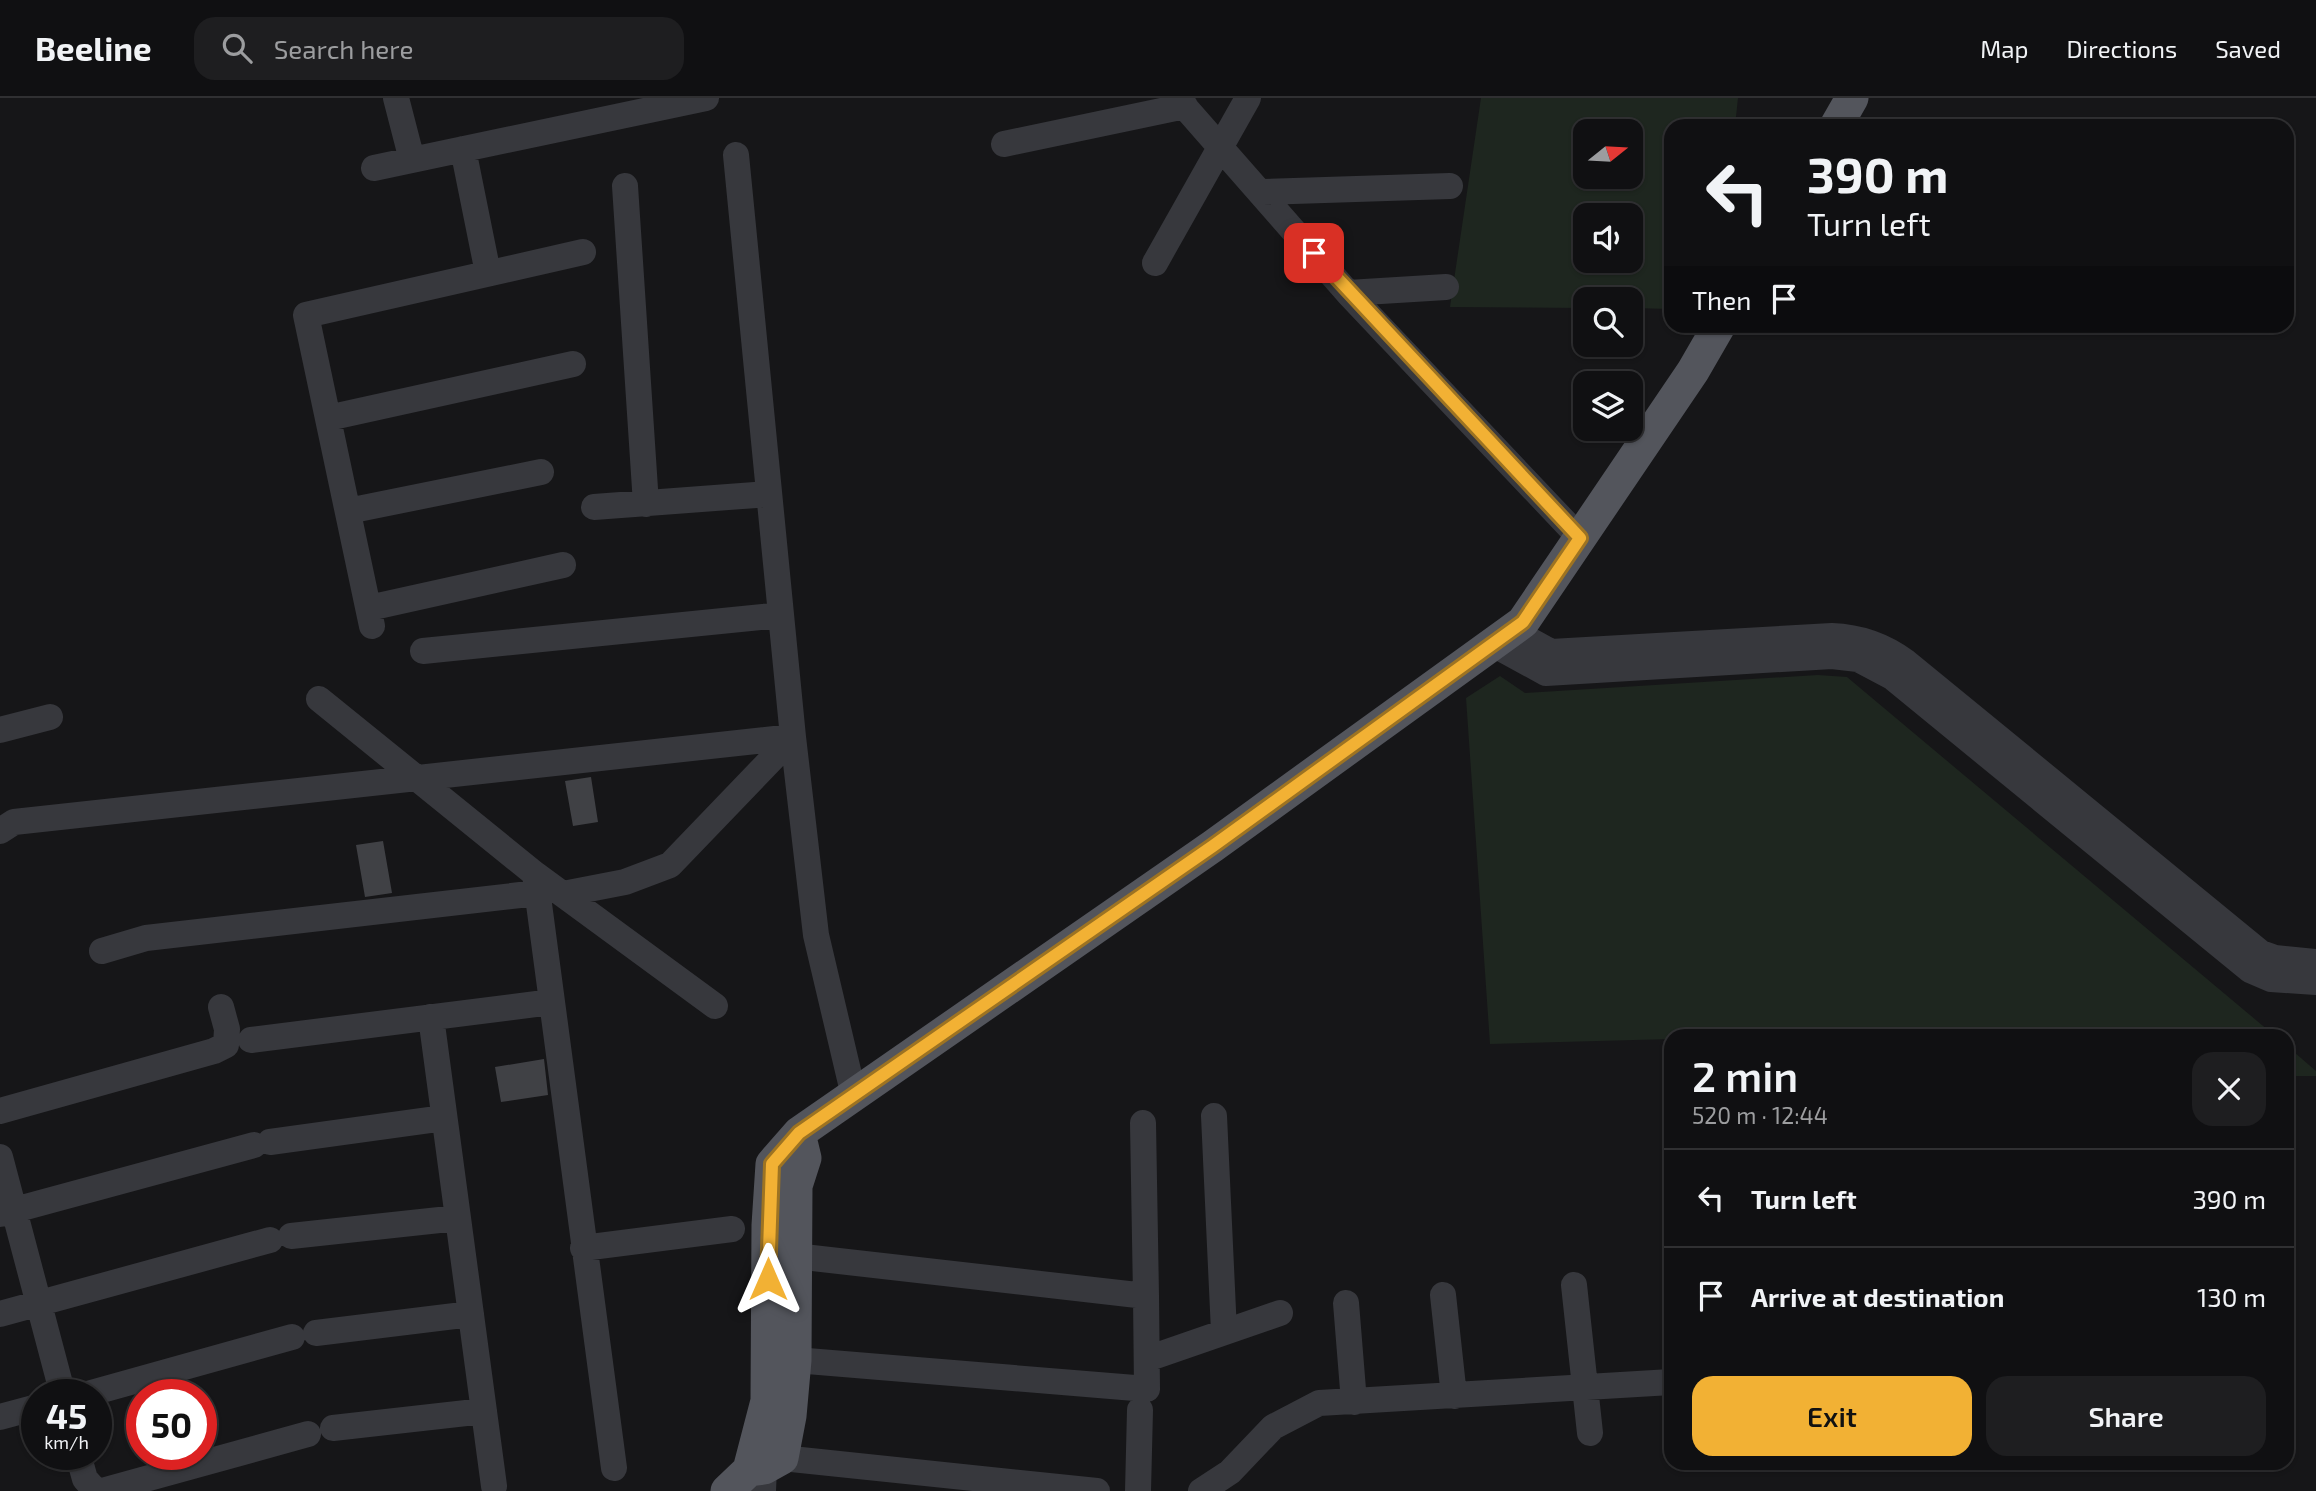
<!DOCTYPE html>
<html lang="en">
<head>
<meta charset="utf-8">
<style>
	:root { --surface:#101012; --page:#1e1e20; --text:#f1f3f6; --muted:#9c9d9f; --line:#303032; --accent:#f2b134 }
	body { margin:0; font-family:"Exo 2",sans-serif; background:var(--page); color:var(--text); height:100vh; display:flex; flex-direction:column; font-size:26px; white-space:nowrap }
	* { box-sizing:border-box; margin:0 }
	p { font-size:23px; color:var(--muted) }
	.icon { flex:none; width:38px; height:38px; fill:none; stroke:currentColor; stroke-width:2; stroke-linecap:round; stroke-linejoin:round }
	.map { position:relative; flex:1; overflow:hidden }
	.drawer { position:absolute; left:1664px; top:931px; width:630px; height:441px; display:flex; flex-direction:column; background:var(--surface); border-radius:21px; box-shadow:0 2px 5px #0004,0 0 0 2px var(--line) }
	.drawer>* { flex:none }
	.hud { position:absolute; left:1664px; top:21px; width:630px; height:214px; border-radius:21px; box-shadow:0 2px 5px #0004,0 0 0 2px var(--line); background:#101012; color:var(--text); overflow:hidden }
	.needle { width:46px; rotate:72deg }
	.controls { position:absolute; left:1573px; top:21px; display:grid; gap:14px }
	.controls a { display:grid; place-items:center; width:70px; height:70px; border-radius:14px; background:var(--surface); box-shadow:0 2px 5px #0004,0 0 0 2px var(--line); font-size:35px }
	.speed { position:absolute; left:21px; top:1281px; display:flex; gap:14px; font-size:35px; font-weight:700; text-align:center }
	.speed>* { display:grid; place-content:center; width:91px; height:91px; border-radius:50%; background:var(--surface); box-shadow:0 2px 5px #0004,0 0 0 2px var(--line); line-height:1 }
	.speed small { font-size:18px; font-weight:400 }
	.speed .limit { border:10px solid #d22; background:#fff; color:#111 }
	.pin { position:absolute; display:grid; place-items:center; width:60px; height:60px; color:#fff; margin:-30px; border-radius:14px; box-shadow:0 4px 10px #0006 }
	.me { position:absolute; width:77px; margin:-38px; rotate:0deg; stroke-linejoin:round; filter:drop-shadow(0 0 5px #0008) }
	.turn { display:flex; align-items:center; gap:24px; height:147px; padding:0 28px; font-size:32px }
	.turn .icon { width:91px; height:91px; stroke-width:2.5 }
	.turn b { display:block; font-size:49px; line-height:60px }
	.then { display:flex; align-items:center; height:66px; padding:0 28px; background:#0003; gap:14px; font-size:26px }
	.round { display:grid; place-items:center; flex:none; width:74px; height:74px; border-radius:21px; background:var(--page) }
	.headline { display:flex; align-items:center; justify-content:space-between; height:119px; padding:0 28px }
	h1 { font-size:42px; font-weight:600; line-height:52px }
	.primary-button { display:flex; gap:14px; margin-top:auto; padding:14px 28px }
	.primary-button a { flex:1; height:80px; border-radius:21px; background:var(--accent); color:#111; font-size:28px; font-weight:600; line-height:80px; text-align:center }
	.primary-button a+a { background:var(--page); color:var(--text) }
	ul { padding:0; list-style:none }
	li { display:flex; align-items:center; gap:21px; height:98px; padding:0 28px; border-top:2px solid var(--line) }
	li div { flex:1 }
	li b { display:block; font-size:26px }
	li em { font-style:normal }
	header { display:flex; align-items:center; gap:42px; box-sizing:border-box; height:98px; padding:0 35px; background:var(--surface); border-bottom:2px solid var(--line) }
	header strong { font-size:33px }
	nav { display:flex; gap:38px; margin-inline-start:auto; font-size:24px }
	.search { width:490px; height:63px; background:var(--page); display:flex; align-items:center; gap:18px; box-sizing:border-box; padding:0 24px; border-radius:21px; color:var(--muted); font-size:26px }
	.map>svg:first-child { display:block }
	.green { fill:#1e261f; fill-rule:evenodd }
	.building { fill:#404145 }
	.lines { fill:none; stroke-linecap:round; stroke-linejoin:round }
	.minor { stroke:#37383d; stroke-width:26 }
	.major { stroke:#53555c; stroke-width:33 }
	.route-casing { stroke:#9d7322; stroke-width:18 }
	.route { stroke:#f2b134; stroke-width:12 }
</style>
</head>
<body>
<header>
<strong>Beeline</strong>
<div class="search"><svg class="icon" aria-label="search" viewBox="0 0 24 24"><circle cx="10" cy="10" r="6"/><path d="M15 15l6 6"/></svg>Search here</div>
<nav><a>Map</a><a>Directions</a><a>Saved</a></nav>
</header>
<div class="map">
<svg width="2316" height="1393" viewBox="0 0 2316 1393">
	<rect width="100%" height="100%" fill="#161618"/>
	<!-- green -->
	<path class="green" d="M1481 0H1738L1735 28H1671V211L1631 210V201H1586L1585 210 1450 209ZM1586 33H1631V79H1586ZM1586 117H1631V163H1586Z
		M1818 577 1847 579 2275 938H2129L2128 930 1671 938V941L1490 946 1466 600 1500 578 1525 595Z
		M2287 948 2316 973V978H2287Z"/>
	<!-- building -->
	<path class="building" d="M591 679 598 724 573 728 565 683Z
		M383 743 392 795 365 799 356 747Z
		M544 961 548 997 501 1004 495 969Z"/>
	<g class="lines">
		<!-- minor -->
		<path class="minor" d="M396 0 412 62
			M1177 0 1348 195 1580 440
			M1004 46 1185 8
			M463 51 488 175
			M736 57 793 639 816 837 854 998
			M374 70 706 0
			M625 88 646 406
			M1263 94 1450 88
			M1155 165 1248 0
			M1348 195 1446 189
			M328 320 573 266
			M594 409 769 396
			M348 413 541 374
			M369 510 563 467
			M372 528 306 217 583 154
			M1511 532 1551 554 1832 538C1860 539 1883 547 1906 564L2261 855 2275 860 2316 864
			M1493 546 1546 575 1832 558 1858 561 1892 579 2250 872 2271 881 2316 884
			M423 553 781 517
			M319 601 535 776 715 908
			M0 632 50 619
			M0 733 14 724 793 639
			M535 776 614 1370
			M563 796 625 784 670 767 793 639
			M102 853 146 840 538 795
			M431 919 494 1388
			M251 942 552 904
			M0 1013 214 953 226 947 227 931 221 909
			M1214 1018 1224 1234
			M270 1044 444 1020
			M0 1059 63 1297
			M0 1116 254 1047
			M291 1138 458 1120
			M583 1150 732 1131
			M777 1156 1146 1198 1143 1025
			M1574 1187 1590 1335
			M1443 1197 1454 1298
			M1346 1205 1354 1304
			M0 1216 270 1142
			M316 1235 471 1216
			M1147 1261 1280 1215
			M795 1262 1147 1291 1146 1198
			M84 1297 292 1239
			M0 1319 37 1309
			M333 1330 484 1313
			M78 1356 85 1381 96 1393
			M782 1360 1097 1393
			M102 1393 308 1336
			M763 1393 764 1370
			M1138 1393 1140 1312
			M1201 1393 1230 1374 1273 1329 1319 1305 1671 1284"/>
		<!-- major -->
		<path class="major" d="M1836 28 1852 0
			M749 1372 764 1370 782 1360 790 1318 795 1262 796 1088 805 1060 799 1035
			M727 1393 749 1372 767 1303 768 1127 772 1066 799 1035 1213 748 1523 524 1693 273 1719 228"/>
	</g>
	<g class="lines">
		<!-- route casing -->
		<g class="route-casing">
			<path id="route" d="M768 1181 772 1066 799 1035 1213 748 1523 524 1580 440 1314 155"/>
		</g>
		<!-- route -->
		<use href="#route" class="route"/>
	</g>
</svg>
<div class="controls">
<a><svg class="needle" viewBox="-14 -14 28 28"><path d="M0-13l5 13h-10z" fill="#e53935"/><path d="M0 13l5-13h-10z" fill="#9c9d9f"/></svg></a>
<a><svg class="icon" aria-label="sound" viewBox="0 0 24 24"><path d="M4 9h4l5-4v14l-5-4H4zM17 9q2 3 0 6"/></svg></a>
<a><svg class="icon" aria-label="search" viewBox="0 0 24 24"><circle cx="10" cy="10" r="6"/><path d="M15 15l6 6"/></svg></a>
<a><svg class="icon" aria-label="layers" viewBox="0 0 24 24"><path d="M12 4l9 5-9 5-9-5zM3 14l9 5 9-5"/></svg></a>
</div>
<div class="speed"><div>45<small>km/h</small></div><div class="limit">50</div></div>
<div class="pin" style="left:1314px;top:155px;background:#d93025"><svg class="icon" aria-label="arrive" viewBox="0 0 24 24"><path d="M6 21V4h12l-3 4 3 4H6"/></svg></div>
<svg class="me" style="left:768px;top:1181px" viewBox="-20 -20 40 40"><path d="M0-17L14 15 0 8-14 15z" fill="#f2b134" stroke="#fff" stroke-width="4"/></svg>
<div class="hud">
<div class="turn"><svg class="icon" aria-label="left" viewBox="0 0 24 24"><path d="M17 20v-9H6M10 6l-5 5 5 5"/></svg><div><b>390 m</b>Turn left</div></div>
<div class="then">Then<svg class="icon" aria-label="arrive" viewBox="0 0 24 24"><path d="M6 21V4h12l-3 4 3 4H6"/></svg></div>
</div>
<section class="drawer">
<div class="headline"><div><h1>2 min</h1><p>520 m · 12:44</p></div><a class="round"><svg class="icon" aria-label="close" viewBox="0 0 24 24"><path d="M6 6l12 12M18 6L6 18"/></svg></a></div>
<ul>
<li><svg class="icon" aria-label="left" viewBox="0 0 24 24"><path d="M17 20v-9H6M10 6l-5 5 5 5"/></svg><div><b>Turn left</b></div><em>390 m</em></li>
<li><svg class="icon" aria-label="arrive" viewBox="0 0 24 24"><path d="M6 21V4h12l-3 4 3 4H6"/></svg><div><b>Arrive at destination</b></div><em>130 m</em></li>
</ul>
<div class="primary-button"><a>Exit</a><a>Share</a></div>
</section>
</div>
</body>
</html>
